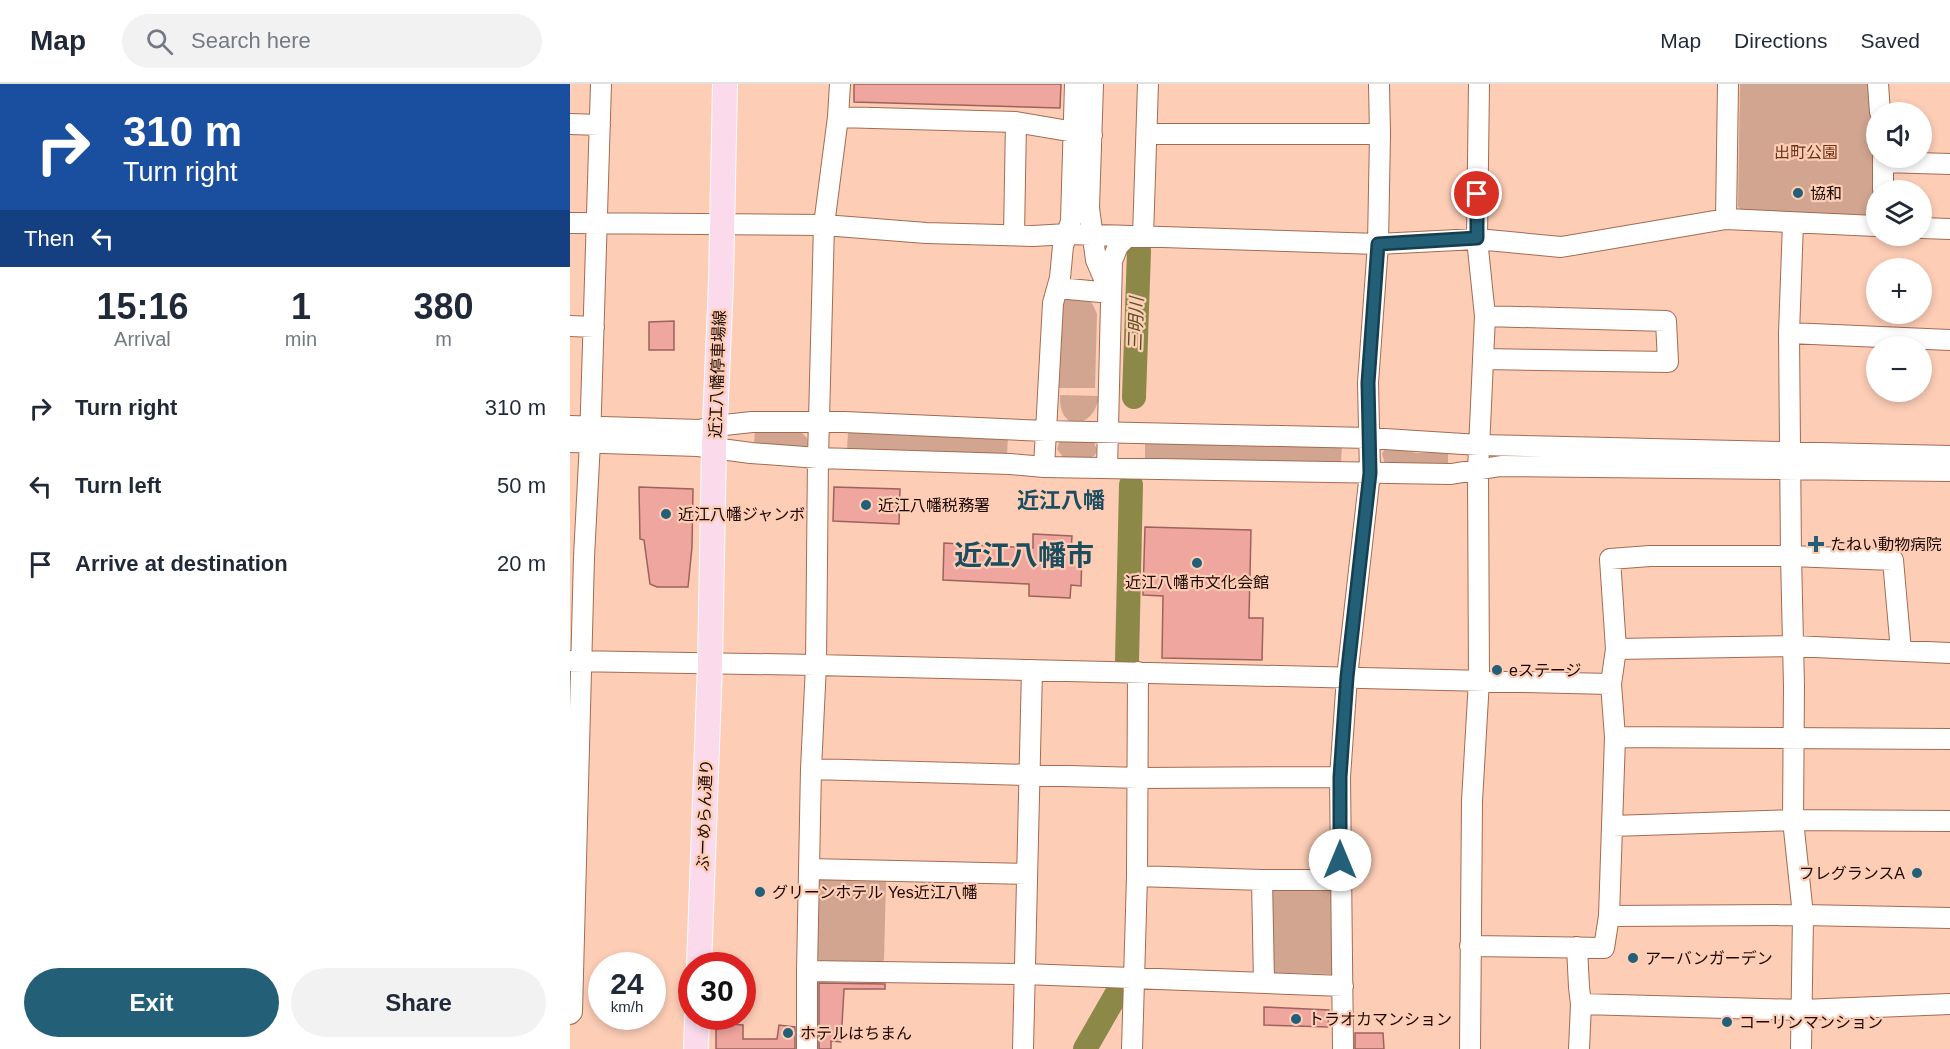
<!DOCTYPE html>
<html lang="en">
<head>
<meta charset="utf-8">
<style>
	:root { --surface:#fff; --page:#f2f2f3; --text:#1f2937; --muted:#747a83; --line:#e0e1e3; --accent:#236077 }
	body { margin:0; font-family:Helvetica,"Noto Sans JP",sans-serif; background:var(--page); color:var(--text); height:100vh; display:flex; flex-direction:column; font-size:22px; white-space:nowrap }
	* { box-sizing:border-box; margin:0 }
	p { font-size:20px; color:var(--muted) }
	.icon { flex:none; width:33px; height:33px; fill:none; stroke:currentColor; stroke-width:2; stroke-linecap:round; stroke-linejoin:round }
	.map { position:relative; flex:1; overflow:hidden }
	.details { display:flex; flex-direction:column; background:var(--surface); width:570px }
	.details>* { flex:none }
	.banner { background:#1a4fa0; color:#fff; overflow:hidden }
	.fabs { position:absolute; left:1296px; top:18px; display:grid; gap:12px }
	.fabs a { display:grid; place-items:center; width:66px; height:66px; border-radius:50%; background:var(--surface); box-shadow:0 3px 9px #0003; font-size:30px }
	.speed { position:absolute; left:18px; top:868px; display:flex; gap:12px; font-size:30px; font-weight:700; text-align:center }
	.speed>* { display:grid; place-content:center; width:78px; height:78px; border-radius:50%; background:var(--surface); box-shadow:0 3px 9px #0003; line-height:1 }
	.speed small { font-size:15px; font-weight:400 }
	.speed .limit { border:9px solid #d22; background:#fff; color:#111 }
	.pin { position:absolute; display:grid; place-items:center; width:51px; height:51px; color:#fff; margin:-26px; border:3px solid #fff; border-radius:50%; box-shadow:0 2px 6px #0007 }
	.me { position:absolute; width:66px; margin:-33px; rotate:0deg; stroke-linejoin:round; filter:drop-shadow(0 0 4px #0008) }
	.turn { display:flex; align-items:center; gap:21px; height:126px; padding:0 24px; font-size:27px }
	.turn .icon { width:78px; height:78px; stroke-width:2.5 }
	.turn b { display:block; font-size:42px; line-height:51px }
	.then { display:flex; align-items:center; height:57px; padding:0 24px; background:#0003; gap:12px; font-size:22px }
	.eta { display:flex; justify-content:space-evenly; align-items:center; height:102px; text-align:center }
	.eta b { font-size:36px; font-weight:700; line-height:42px }
	.primary-button { display:flex; gap:12px; margin-top:auto; padding:12px 24px }
	.primary-button a { flex:1; height:69px; border-radius:36px; background:var(--accent); color:#fff; font-size:24px; font-weight:700; line-height:69px; text-align:center }
	.primary-button a+a { background:var(--page); color:var(--text) }
	ul { padding:0; list-style:none }
	li { display:flex; align-items:center; gap:18px; height:78px; padding:0 24px }
	li div { flex:1 }
	li b { display:block; font-size:22px }
	li em { font-style:normal }
	header { display:flex; align-items:center; gap:36px; box-sizing:border-box; height:84px; padding:0 30px; background:var(--surface); border-bottom:2px solid var(--line) }
	header strong { font-size:28px }
	nav { display:flex; gap:33px; margin-inline-start:auto; font-size:21px }
	.search { width:420px; height:54px; background:var(--page); display:flex; align-items:center; gap:15px; box-sizing:border-box; padding:0 21px; border-radius:33px; color:var(--muted); font-size:22px }
	main { display:flex; flex:1; min-height:0 }
	.map>svg:first-child { display:block }
	.green { fill:#d1a590 }
	.lines { fill:none; stroke-linecap:round; stroke-linejoin:round }
	.river { stroke:#8c8847; stroke-width:24 }
	.building { fill:#efa69e; stroke:#9e625c; stroke-width:1.5 }
	.minor-casing { stroke:#a26c52; stroke-width:22 }
	.major-casing { stroke:#fff; stroke-width:26 }
	.minor { stroke:#fff; stroke-width:20 }
	.major { stroke:#fadaeb; stroke-width:24 }
	.route-casing { stroke:#173e4d; stroke-width:15 }
	.route { stroke:#236077; stroke-width:10 }
	.poi-dot { fill:#236077; stroke:#fdcdb6; stroke-width:2 }
	.labels { text-anchor:middle; stroke-width:4.5; stroke-linejoin:round; paint-order:stroke }
	.park-label { font-size:16px; fill:#6c3212; stroke:#fdcdb6 }
	.poi-label { font-size:16px; fill:#1c0802; stroke:#fdcdb6; text-anchor:start }
	.street-label { font-size:16px; fill:#1c0802; stroke:#fdcdb6 }
	.water-label { font-size:18px; font-style:italic; fill:#53501d; stroke:#fdcdb6 }
	.district-label { font-size:22px; font-weight:bold; fill:#1c4d5f; stroke:#fdcdb6 }
	.town-label { font-size:28px; font-weight:bold; fill:#1c4d5f; stroke:#fdcdb6 }
</style>
</head>
<body>
<header>
<strong>Map</strong>
<div class="search"><svg class="icon" aria-label="search" viewBox="0 0 24 24"><circle cx="10" cy="10" r="6"/><path d="M15 15l6 6"/></svg>Search here</div>
<nav><a>Map</a><a>Directions</a><a>Saved</a></nav>
</header>
<main>
<section class="details">
<div class="banner">
<div class="turn"><svg class="icon" aria-label="right" viewBox="0 0 24 24"><path d="M7 20v-9h11M14 6l5 5-5 5"/></svg><div><b>310 m</b>Turn right</div></div>
<div class="then">Then<svg class="icon" aria-label="left" viewBox="0 0 24 24"><path d="M17 20v-9H6M10 6l-5 5 5 5"/></svg></div>
</div>
<div class="eta">
<div><b>15:16</b><p>Arrival</p></div>
<div><b>1</b><p>min</p></div>
<div><b>380</b><p>m</p></div>
</div>
<ul>
<li><svg class="icon" aria-label="right" viewBox="0 0 24 24"><path d="M7 20v-9h11M14 6l5 5-5 5"/></svg><div><b>Turn right</b></div><em>310 m</em></li>
<li><svg class="icon" aria-label="left" viewBox="0 0 24 24"><path d="M17 20v-9H6M10 6l-5 5 5 5"/></svg><div><b>Turn left</b></div><em>50 m</em></li>
<li><svg class="icon" aria-label="arrive" viewBox="0 0 24 24"><path d="M6 21V4h12l-3 4 3 4H6"/></svg><div><b>Arrive at destination</b></div><em>20 m</em></li>
</ul>
<div class="primary-button"><a>Exit</a><a>Share</a></div>
</section>
<div class="map">
<svg width="1380" height="965" viewBox="0 0 1380 965">
	<rect width="100%" height="100%" fill="#fdcdb6"/>
	<!-- green -->
	<path class="green" d="M1170 0H1301L1303 4V127L1295 136 1174 133 1168 122Z
		M500 213C516 214 521 213 527 230L525 304H486L488 243 493 218Z
		M490 311 529 312C524 346 488 349 490 311Z
		M185 345 230 347 237 354 238 360 234 366 184 360Z
		M278 347 438 352 437 373 277 367Z
		M575 355 772 361 771 379 575 375Z
		M490 356H523L527 366 525 371 520 374 493 373 487 365Z
		M819 363 846 369H878V383L815 380 812 370 814 366Z
		M254 790 316 796 314 876 309 881 252 879 246 873 248 797Z
		M698 803H764L762 890 701 889Z"/>
	<g class="lines">
		<!-- river -->
		<path class="river" d="M564 313 569 167
			M557 577 561 401
			M515 965 551 902"/>
	</g>
	<!-- building -->
	<path class="building" d="M284 0H491L490 24 284 18Z
		M104 237V266H79V238Z
		M69 403 123 405 122 463 118 503H87L80 500 74 456 70 455Z
		M264 403 330 405 329 440 263 437Z
		M575 443 681 446 679 534H693L692 576 592 574 593 512 573 511Z
		M463 450 502 452 501 467 512 468 511 502 501 501 500 514 459 512V500L373 496 374 459 463 464Z
		M249 899 315 900V905H274L271 958 261 957V965H249Z
		M694 923 759 926 758 943 694 941Z
		M146 939 173 941V955H207L209 941 225 943V965H146Z
		M785 949H813L814 965H785Z"/>
	<g class="lines">
		<!-- minor casing -->
		<g class="minor-casing">
			<path id="minor" d="M523 0 519 124 526 176 538 204
				M1308 0 1310 28
				M268 33 446 38 522 51
				M0 40 30 41
				M577 50H810
				M1314 78 1380 80
				M1313 106V74
				M1156 135 1158 0
				M0 139 254 141 356 149 463 152 498 150 808 160 907 155 991 163 1156 135 1306 142
				M1223 139 1219 249 1221 472 1224 602 1223 736 1233 831 1231 965
				M1352 144 1380 145
				M444 151 446 38
				M573 152 578 0
				M488 204 541 209
				M0 242 24 243
				M1219 249 1380 256
				M913 275 1098 278 1096 237 915 232
				M0 342 130 346 145 342 182 338H274L476 347 799 354 909 361 1380 372
				M0 358 128 362 181 369 248 374 440 380 474 383 881 390 931 382 1380 387
				M474 383 483 219 490 194 493 162 501 137 505 0
				M537 384 542 177 548 162 558 152
				M1046 565 1222 562 1380 569
				M0 577 246 581 1041 600
				M1045 653 1380 655
				M241 685 569 694 770 693
				M1042 742 1223 736 1380 737
				M239 785 456 790
				M567 792 692 796H770
				M692 796 694 898
				M1039 832 1233 831 1380 834
				M900 862 1034 864 1039 832 1045 653 1041 600 1046 565 1040 475 1080 472H1221L1323 476 1331 567
				M1007 863 1009 903 1011 920 1009 965
				M237 887 454 890 773 902
				M1011 920 1232 926 1380 920
				M0 930 2 928 14 473 20 358 31 0
				M237 965V887L241 685 246 581 248 374 254 141 268 33 270 0
				M453 965 462 586
				M562 965 567 792 568 588
				M773 965 770 693 777 593 800 389 798 299 808 160 810 50 809 0
				M900 965 902 717 909 596 908 387 915 232 907 155 909 0"/>
		</g>
		<!-- major casing -->
		<g class="major-casing">
			<path id="major" d="M129 882 140 579 144 363 151 198 155 0
				M126 965 127 933"/>
		</g>
		<!-- minor -->
		<use href="#minor" class="minor"/>
		<!-- major -->
		<use href="#major" class="major"/>
	</g>
	<g class="lines">
		<!-- route casing -->
		<g class="route-casing">
			<path id="route" d="M770 776V693L777 593 800 389 798 299 808 160 907 154V110"/>
		</g>
		<!-- route -->
		<use href="#route" class="route"/>
	</g>
	<!-- markers -->
	<g class="poi-dot">
		<circle cx="1228" cy="109" r="6"/>
		<circle cx="296" cy="421" r="6"/>
		<circle cx="96" cy="430" r="6"/>
		<path d="M1243 451h6v6h6v6h-6v6h-6v-6h-6v-6h6z"/>
		<circle cx="627" cy="479" r="6"/>
		<circle cx="927" cy="586" r="6"/>
		<circle cx="1347" cy="789" r="6"/>
		<circle cx="190" cy="808" r="6"/>
		<circle cx="1063" cy="874" r="6"/>
		<circle cx="726" cy="935" r="6"/>
		<circle cx="1157" cy="938" r="6"/>
		<circle cx="218" cy="949" r="6"/>
	</g>
	<g class="labels">
		<!-- park labels -->
		<g class="park-label">
			<text x="1236" y="74">出町公園</text>
		</g>
		<!-- poi labels -->
		<g class="poi-label">
			<text x="1240" y="115">協和</text>
			<text x="308" y="427">近江八幡税務署</text>
			<text x="108" y="436">近江八幡ジャンボ</text>
			<text x="1260" y="466">たねい動物病院</text>
			<text x="627" y="504" text-anchor="middle">近江八幡市文化会館</text>
			<text x="939" y="592">eステージ</text>
			<text x="1335" y="795" text-anchor="end">フレグランスA</text>
			<text x="202" y="814">グリーンホテル Yes近江八幡</text>
			<text x="1075" y="880">アーバンガーデン</text>
			<text x="738" y="941">トラオカマンション</text>
			<text x="1169" y="944">コーリンマンション</text>
			<text x="230" y="955">ホテルはちまん</text>
		</g>
		<!-- street labels -->
		<g class="street-label">
			<text transform="translate(147 290) rotate(-88)" y="6">近江八幡停車場線</text>
			<text transform="translate(134 731) rotate(-88)" y="6">ぶーめらん通り</text>
		</g>
		<!-- water labels -->
		<g class="water-label">
			<text transform="translate(566 240) rotate(-88)" y="6">三明川</text>
		</g>
		<!-- district labels -->
		<g class="district-label">
			<text x="491" y="424">近江八幡</text>
		</g>
		<!-- town labels -->
		<g class="town-label">
			<text x="454" y="481">近江八幡市</text>
		</g>
	</g>
</svg>
<div class="fabs">
<a><svg class="icon" aria-label="sound" viewBox="0 0 24 24"><path d="M4 9h4l5-4v14l-5-4H4zM17 9q2 3 0 6"/></svg></a>
<a><svg class="icon" aria-label="layers" viewBox="0 0 24 24"><path d="M12 4l9 5-9 5-9-5zM3 14l9 5 9-5"/></svg></a>
<a>+</a>
<a>−</a>
</div>
<div class="speed"><div>24<small>km/h</small></div><div class="limit">30</div></div>
<div class="pin" style="left:907px;top:110px;background:#d93025"><svg class="icon" aria-label="arrive" viewBox="0 0 24 24"><path d="M6 21V4h12l-3 4 3 4H6"/></svg></div>
<svg class="me" style="left:770px;top:776px" viewBox="-20 -20 40 40"><circle r="19" fill="#fff"/><path d="M0-13L10 11 0 6-10 11z" fill="#236077"/></svg>
</div>
</main>
</body>
</html>
